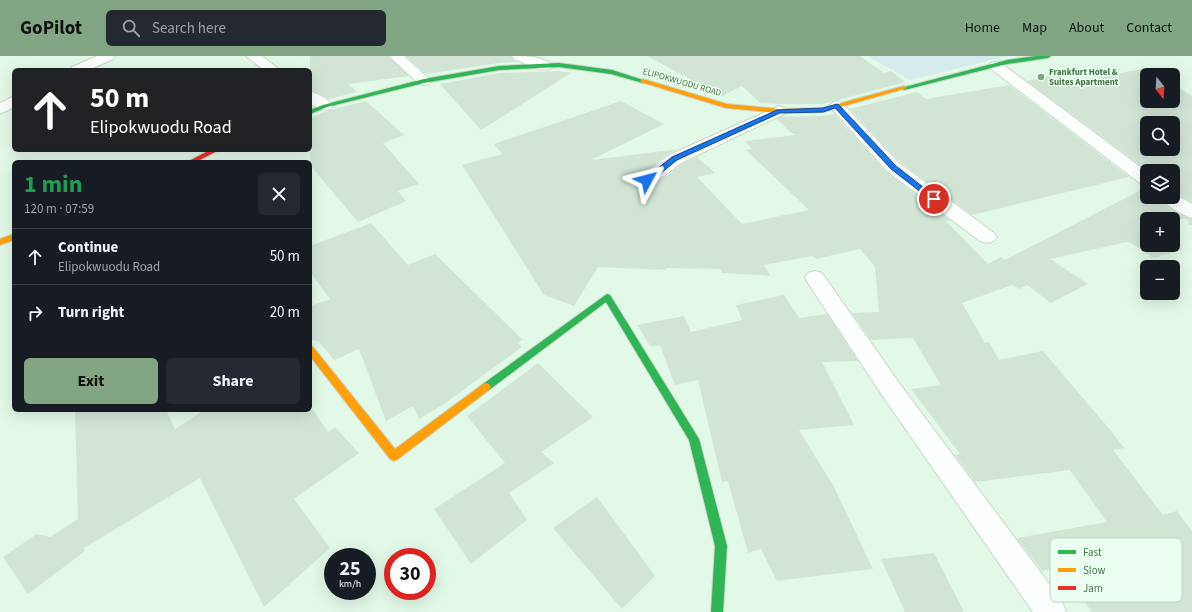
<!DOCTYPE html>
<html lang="en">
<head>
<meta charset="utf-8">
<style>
	:root { --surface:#171b24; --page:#242831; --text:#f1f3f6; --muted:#9ea1a6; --line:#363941; --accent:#82a584 }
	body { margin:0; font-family:"Source Sans 3",sans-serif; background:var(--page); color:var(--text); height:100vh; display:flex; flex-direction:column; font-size:15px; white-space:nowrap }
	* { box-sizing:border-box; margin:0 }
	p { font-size:13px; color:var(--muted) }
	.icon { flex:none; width:22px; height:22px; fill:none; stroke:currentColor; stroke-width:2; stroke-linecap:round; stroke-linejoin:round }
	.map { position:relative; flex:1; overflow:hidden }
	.details { position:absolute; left:12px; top:104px; width:300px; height:252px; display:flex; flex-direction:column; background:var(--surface); border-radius:6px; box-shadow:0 4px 16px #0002 }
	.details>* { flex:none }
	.hud { position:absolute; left:12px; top:12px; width:300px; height:84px; border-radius:6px; box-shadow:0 4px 16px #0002; background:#202124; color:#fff; overflow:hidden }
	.needle { width:26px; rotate:163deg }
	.fabs { position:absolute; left:1140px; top:12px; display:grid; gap:8px }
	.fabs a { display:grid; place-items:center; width:40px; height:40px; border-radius:6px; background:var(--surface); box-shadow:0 4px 16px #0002; font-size:20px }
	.speed { position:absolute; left:324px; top:492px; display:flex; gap:8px; font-size:20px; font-weight:700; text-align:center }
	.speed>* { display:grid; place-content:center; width:52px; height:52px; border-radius:50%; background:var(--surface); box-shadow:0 4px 16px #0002; line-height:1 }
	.speed small { font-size:10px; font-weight:400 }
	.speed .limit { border:6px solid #d22; background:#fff; color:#111 }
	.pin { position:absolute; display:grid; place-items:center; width:34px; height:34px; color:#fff; margin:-17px; border:2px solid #fff; border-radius:50%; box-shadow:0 1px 4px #0007 }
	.me { position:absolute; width:44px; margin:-22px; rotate:52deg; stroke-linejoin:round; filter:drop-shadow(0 0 3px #0008) }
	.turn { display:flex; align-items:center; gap:14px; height:84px; padding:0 12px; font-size:18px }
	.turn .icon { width:52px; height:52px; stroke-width:2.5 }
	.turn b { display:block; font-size:28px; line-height:34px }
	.round { display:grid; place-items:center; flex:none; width:42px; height:42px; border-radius:6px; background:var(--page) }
	.overview { display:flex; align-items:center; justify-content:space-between; height:68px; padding:0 12px }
	h1 { font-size:24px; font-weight:700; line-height:30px; color:#1e9e55 }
	.cta { display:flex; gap:8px; margin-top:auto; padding:8px 12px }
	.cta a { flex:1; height:46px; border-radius:6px; background:var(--accent); color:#111; font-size:16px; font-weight:700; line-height:46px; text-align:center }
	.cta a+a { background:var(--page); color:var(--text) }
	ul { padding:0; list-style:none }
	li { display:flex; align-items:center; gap:12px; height:56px; padding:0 12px; border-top:1px solid var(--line) }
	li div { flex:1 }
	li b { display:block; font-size:15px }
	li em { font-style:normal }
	header { display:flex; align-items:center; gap:24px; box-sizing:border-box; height:56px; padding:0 20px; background:var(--accent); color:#111 }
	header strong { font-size:19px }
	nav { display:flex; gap:22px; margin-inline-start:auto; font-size:14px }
	.search { width:280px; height:36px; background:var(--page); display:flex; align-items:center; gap:10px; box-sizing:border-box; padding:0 14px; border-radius:6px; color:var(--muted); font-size:15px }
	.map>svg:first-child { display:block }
	.residential { fill:#e2f9e7; fill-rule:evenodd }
	.green { fill:#d5ebed }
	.building { fill:#d2e5d5; fill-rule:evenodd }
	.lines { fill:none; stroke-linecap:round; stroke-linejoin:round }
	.street-casing { stroke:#c7d6c9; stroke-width:2 }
	.fast-casing { stroke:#c8d7ca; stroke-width:2 }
	.slow-casing { stroke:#c8d7ca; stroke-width:2 }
	.jam-casing { stroke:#c8d7ca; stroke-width:2 }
	.street { fill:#fcfefd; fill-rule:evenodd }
	.fast { fill:#30b455; fill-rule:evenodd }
	.slow { fill:#ff9f0a; fill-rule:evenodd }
	.jam { fill:#e5322d; fill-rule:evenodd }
	.route { fill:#1a73e8; stroke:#114b97 }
	.poi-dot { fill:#82a584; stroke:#edfff2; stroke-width:1.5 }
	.labels { text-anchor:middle; stroke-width:3; stroke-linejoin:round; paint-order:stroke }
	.far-poi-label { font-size:9px; font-weight:bold; fill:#49784a; stroke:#edfff2; text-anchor:start }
	.far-street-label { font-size:9px; fill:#49784a; stroke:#edfff2 }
	.key { fill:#edfff2; stroke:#bcd6c0; stroke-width:1 }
	.key-label { font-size:11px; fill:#49784a }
</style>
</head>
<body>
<header>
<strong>GoPilot</strong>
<div class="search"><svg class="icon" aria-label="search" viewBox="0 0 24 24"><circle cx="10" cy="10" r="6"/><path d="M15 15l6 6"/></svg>Search here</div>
<nav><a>Home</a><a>Map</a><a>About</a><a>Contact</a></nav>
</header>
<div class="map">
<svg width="1192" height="556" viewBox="0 0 1192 556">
	<rect width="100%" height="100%" fill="#ebf8ef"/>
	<!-- residential -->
	<path class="residential" d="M0 0H1192V556H0ZM14 14H310V94H14ZM1147 19H1173V45H1147ZM1147 67H1173V93H1147ZM14 106H310V354H14ZM1147 115H1173V141H1147ZM1147 163H1173V189H1147ZM1147 211H1173V237H1147ZM333 501H367V535H333ZM393 501H427V535H393Z"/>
	<!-- green -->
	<path class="green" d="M868 0H1007L910 24Z"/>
	<!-- building -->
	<path class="building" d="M310 0H388L409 20 348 28 357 36 329 43 320 38 310 35Z
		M406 0H511L513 4 517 6 499 7 426 18Z
		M647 0H860L884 17 891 15 905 26 823 48H779L760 47 742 30 722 40Z
		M1142 13H1150L1160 19H1147V45H1173V28L1192 40V146L1173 136V115H1169L1168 111 1148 115 1027 25 1050 20 1062 28ZM1147 67H1173V93H1147Z
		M559 15 571 17 481 74 440 28 499 17Z
		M1009 29 1129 121 972 159 900 106 850 53 917 36 926 43Z
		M366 45 404 79 383 87 419 128 398 135 406 145 358 166 310 109V62L330 54Z
		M621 45 664 68 591 104 678 93 668 98 640 119 636 124 640 129 647 130 654 129 682 108 697 101 715 117 697 121 742 168 809 154 746 94 752 93 745 85 796 79 790 76 777 63 780 61 823 60 834 58 886 116 950 164 946 165 988 208 1001 201 1005 204 1147 131V141H1159L1165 149 1174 155 1192 163V169H1189L1187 163H1140L1147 168V189H1173V186L1183 193 1154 202 1131 187 1127 186 1050 203 1088 228 1051 247 1027 229 1019 233 1012 229 962 247 985 287 989 286 999 304 1043 295 1112 376 1124 392 1113 394 1163 459 1177 455 1192 475V556H1092L1060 511 1042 515 1017 482 1107 466 1070 414 975 426 955 399 960 398 911 333 941 329 913 282 871 284 852 257 879 256 875 211 860 193 816 203 813 200 764 209 771 220 722 217 720 213 666 212V214L598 211 574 250 544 239 462 109 502 98 494 88Z
		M371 167 408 209 435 198 523 284 518 287 522 291 444 348 419 363 413 350 386 365 359 293 334 304 319 286 310 283V250L330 243 310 216V190Z
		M784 239 799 262 827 258 858 305 822 306 854 369 799 374 834 431 873 513 777 525 761 493 748 497 728 425 722 426 698 324 675 329 660 289 651 291 637 269 684 260 691 276 742 264 736 249Z
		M538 307 593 361 541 396 554 407 509 437 527 464 471 508 434 453 505 407 467 360Z
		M75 354H166L175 373 204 354H313L328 376 335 371 359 397 294 443 330 492 264 551 200 422 84 492 85 495 28 538 3 501 37 478 50 481 78 463Z
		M597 441 655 520 622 553 553 472Z
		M934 497 964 556H905L881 503Z"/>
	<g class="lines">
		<!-- street casing -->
		<g class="street-casing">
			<path id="street" d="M97 0H115L113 3 89 14H70L72 11Z
				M246 0H262L280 14H264Z
				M389 0H404L431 25 429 28 424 29 419 28Z
				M512 0C524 0 545 0 552 10L550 13C539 16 525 7 514 3Z
				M996 6 1001 7 1147 116V129L1141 128 991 13 989 10 991 7Z
				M310 36C318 37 328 43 333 50L330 53C322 55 317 52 310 47Z
				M14 40V51L0 58V47Z
				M837 45 842 47 899 107 994 177 997 181 994 185 987 187 980 185 887 115 832 53 829 50 832 47Z
				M779 50 784 52 787 55 784 58 681 107 653 128 647 129 641 128 638 124 641 120 669 99Z
				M1173 137 1192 148V162C1182 159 1166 150 1160 141H1173Z
				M815 215 822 217 902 331 1062 545 1066 556H1033L886 345 808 227 805 222 808 217Z"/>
		</g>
		<!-- fast casing -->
		<g class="fast-casing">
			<path id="fast" d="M1036 0H1051L1048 2 1007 8 904 34 901 32 1007 4Z
				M559 7 612 14 646 25 643 27 611 18 559 11 499 14 424 27 327 51 310 58V54L323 49 424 23 499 10Z
				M607 238 610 239 699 383 727 490 723 556H711L715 490 689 384 606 246 489 334 486 335 483 334 481 331 483 328Z"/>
		</g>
		<!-- slow casing -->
		<g class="slow-casing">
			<path id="slow" d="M643 23 727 48 779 53 823 52 904 30 907 32 823 56 779 57 726 52 641 26 640 25Z
				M14 178V184L0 189V183Z
				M310 289 313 291 395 393 483 328 486 327 489 328 491 331 489 334 398 403 394 405 390 403 310 300Z"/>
		</g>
		<!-- jam casing -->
		<g class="jam-casing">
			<path id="jam" d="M210 94H219L196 106H187Z"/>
		</g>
		<!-- street -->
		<use href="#street" class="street"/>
		<!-- fast -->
		<use href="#fast" class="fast"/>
		<!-- slow -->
		<use href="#slow" class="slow"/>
		<!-- jam -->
		<use href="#jam" class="jam"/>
	</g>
	<!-- route -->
	<path class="route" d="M837 48 839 49 896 110 936 141V144H931L891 113 835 52 823 56 780 57 677 104 650 126H647L643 124 672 101 777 54 823 52Z"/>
	<!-- markers -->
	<circle class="poi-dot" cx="1041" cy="21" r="4"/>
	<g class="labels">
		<!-- far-poi labels -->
		<g class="far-poi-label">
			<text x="1049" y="19">Frankfurt Hotel &amp;<tspan x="1049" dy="10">Suites Apartment</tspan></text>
		</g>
		<!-- far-street labels -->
		<g class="far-street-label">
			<text transform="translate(682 26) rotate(16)" y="3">ELIPOKWUODU ROAD</text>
		</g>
	</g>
	<!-- legend -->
	<rect x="1050" y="482" width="132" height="64" rx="6" class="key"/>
	<rect x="1058" y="494" width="18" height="4" fill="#30b455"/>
	<rect x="1058" y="512" width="18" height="4" fill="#ff9f0a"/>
	<rect x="1058" y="530" width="18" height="4" fill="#e5322d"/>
	<g class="key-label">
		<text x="1083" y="500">Fast</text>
		<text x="1083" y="518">Slow</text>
		<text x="1083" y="536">Jam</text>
	</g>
</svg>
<div class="fabs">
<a><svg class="needle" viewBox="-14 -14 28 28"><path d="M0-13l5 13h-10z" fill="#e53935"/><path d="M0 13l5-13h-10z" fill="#9ea1a6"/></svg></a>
<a><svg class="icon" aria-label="search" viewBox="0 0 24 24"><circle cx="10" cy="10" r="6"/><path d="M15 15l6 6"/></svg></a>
<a><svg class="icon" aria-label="layers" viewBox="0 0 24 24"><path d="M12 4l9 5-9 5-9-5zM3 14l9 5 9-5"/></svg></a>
<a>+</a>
<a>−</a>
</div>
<div class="speed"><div>25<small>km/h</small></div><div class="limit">30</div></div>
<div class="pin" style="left:934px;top:143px;background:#d93025"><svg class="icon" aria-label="arrive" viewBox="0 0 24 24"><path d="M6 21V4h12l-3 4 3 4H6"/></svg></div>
<svg class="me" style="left:647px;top:124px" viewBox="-20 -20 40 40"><path d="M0-17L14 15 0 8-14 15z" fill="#1a73e8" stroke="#fff" stroke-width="4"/></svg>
<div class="hud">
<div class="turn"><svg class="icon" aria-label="ahead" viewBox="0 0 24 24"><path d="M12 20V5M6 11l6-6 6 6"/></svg><div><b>50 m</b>Elipokwuodu Road</div></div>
</div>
<section class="details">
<div class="overview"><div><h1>1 min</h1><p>120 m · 07:59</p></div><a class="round"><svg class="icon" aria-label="close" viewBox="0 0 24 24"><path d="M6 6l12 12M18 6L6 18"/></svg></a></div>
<ul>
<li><svg class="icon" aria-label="ahead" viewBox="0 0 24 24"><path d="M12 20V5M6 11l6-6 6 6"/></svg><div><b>Continue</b><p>Elipokwuodu Road</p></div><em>50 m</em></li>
<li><svg class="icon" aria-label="right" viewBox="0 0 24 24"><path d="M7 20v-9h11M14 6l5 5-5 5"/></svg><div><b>Turn right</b></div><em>20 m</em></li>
</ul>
<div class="cta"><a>Exit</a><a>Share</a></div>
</section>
</div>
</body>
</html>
